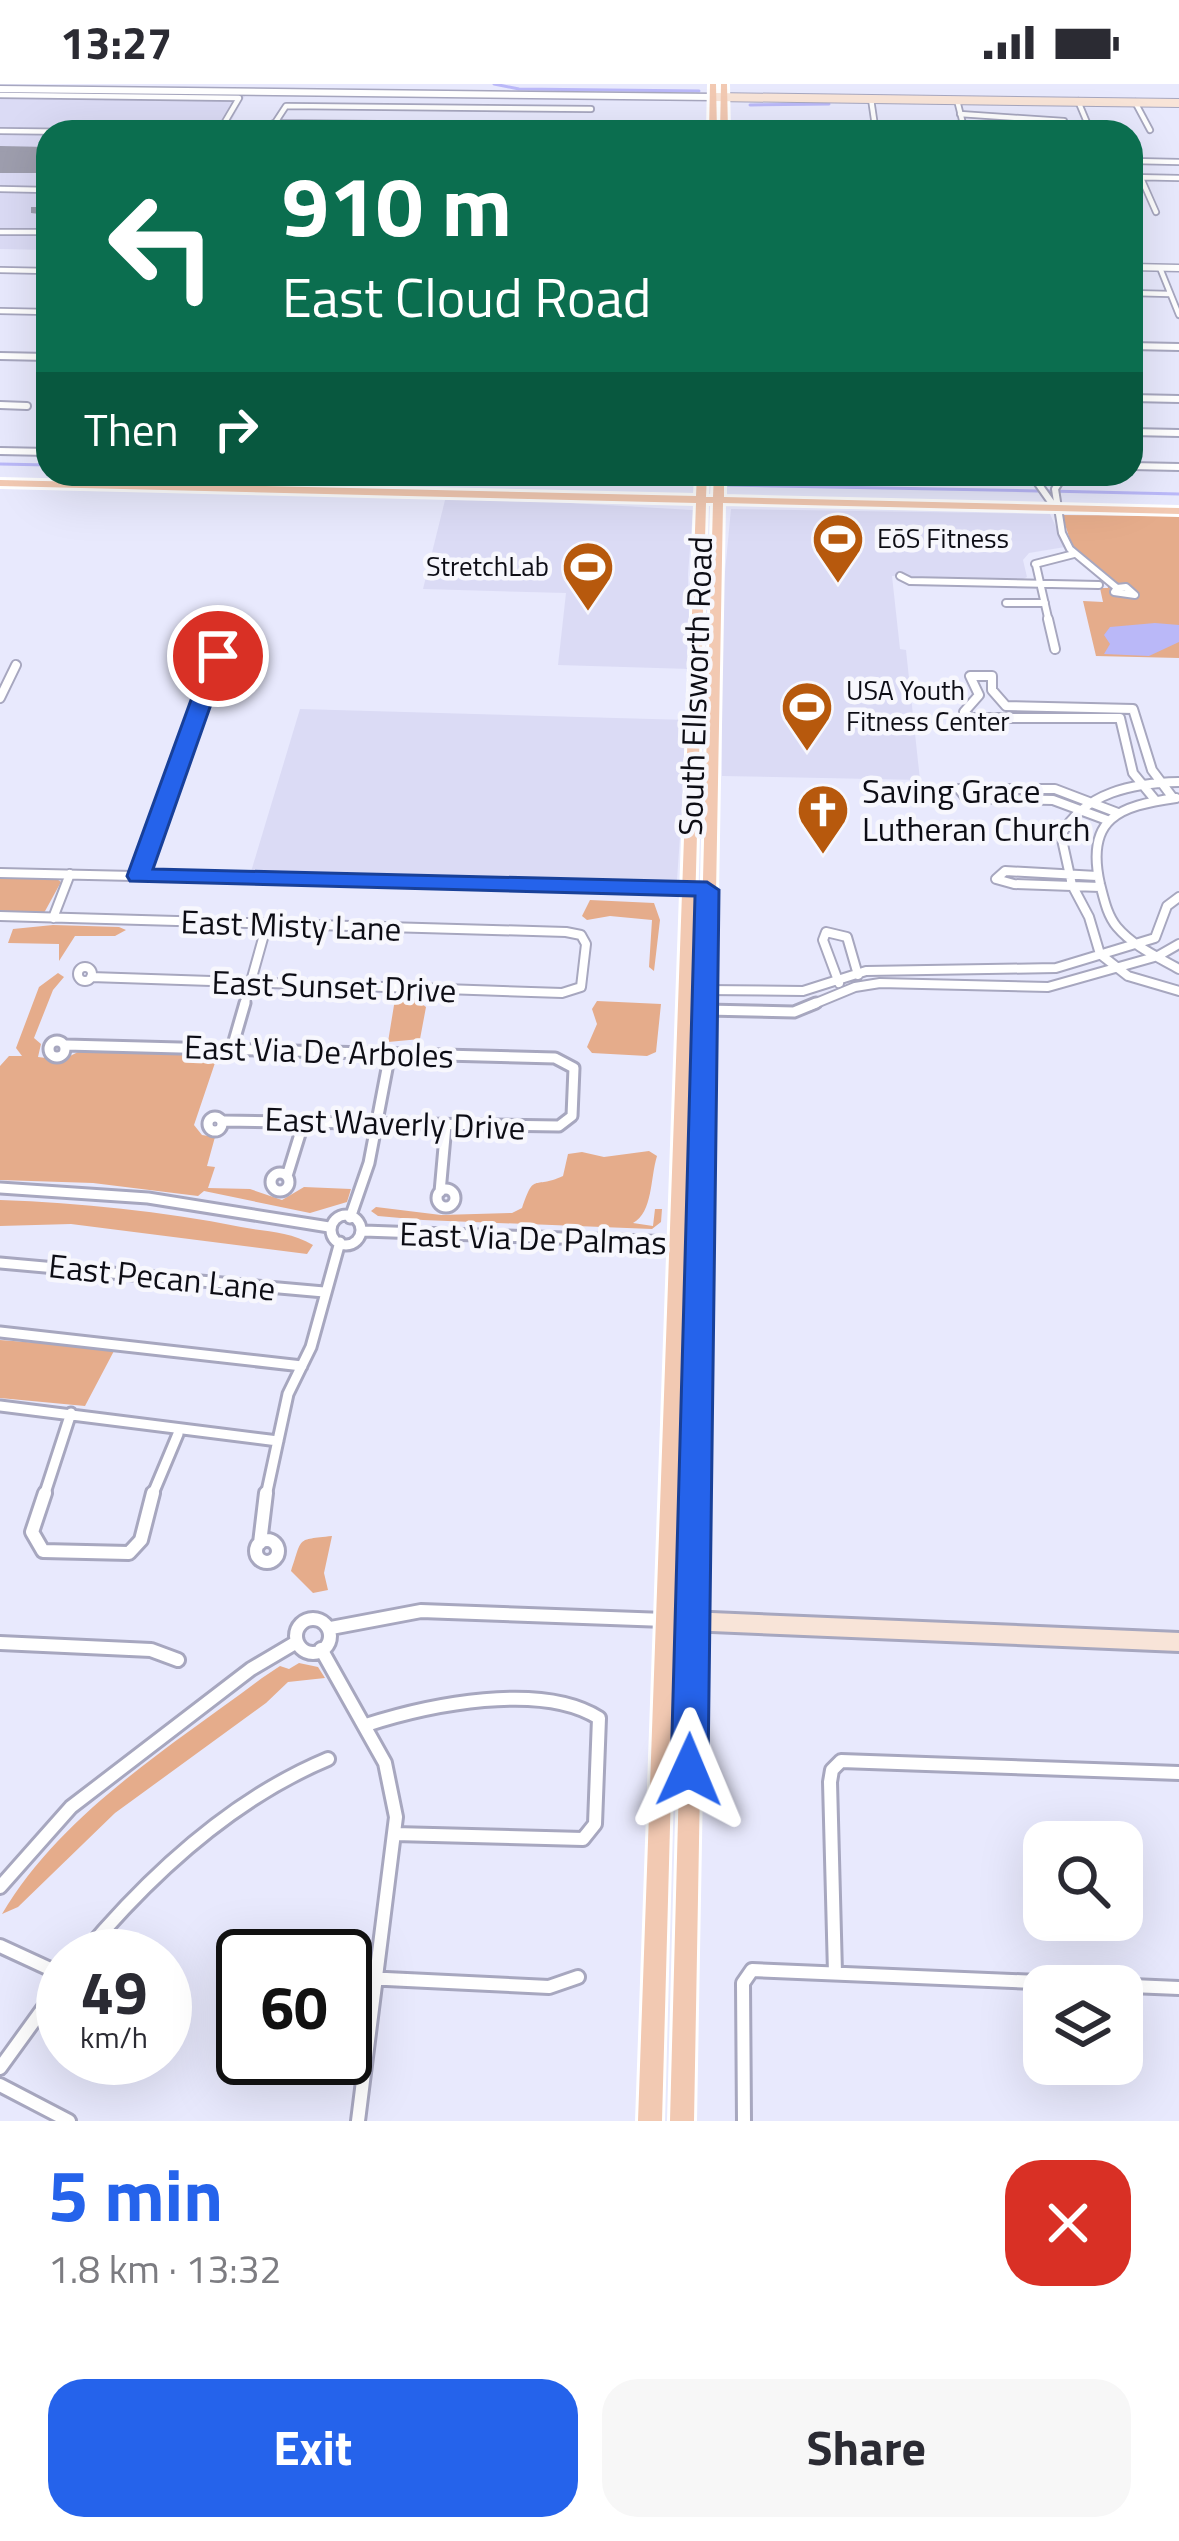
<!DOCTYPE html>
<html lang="en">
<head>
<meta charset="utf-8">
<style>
	:root { --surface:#fff; --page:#f7f7f7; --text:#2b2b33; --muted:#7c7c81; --accent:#2563eb }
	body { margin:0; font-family:"Titillium Web",sans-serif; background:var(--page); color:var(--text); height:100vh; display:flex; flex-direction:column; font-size:45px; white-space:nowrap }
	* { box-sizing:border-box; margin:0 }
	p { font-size:39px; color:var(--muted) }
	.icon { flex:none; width:66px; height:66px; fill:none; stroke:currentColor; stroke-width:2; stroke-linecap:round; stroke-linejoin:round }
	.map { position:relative; height:2037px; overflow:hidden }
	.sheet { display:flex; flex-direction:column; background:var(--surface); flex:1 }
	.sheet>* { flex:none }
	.hud { position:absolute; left:36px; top:36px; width:1107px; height:366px; border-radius:36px; box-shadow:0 12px 48px #0002; background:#0b6e4f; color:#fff; overflow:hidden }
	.tools { position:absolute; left:1023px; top:1737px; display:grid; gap:24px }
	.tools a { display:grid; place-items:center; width:120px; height:120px; border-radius:24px; background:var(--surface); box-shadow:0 12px 48px #0002; font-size:60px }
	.speed { position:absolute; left:36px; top:1845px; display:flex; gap:24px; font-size:60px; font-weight:700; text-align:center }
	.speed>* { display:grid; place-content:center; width:156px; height:156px; border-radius:50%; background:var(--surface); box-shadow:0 12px 48px #0002; line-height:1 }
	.speed small { font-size:30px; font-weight:400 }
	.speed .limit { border:6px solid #111; border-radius:18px; background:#fff; color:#111 }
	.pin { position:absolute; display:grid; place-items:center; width:102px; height:102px; color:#fff; margin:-51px; border:6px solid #fff; border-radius:50%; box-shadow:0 3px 12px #0007 }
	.me { position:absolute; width:132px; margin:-66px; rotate:1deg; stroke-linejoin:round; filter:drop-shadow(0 0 9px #0008) }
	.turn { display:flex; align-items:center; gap:42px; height:252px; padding:0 48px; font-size:54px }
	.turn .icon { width:156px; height:156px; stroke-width:2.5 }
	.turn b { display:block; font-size:84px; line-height:102px }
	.then { display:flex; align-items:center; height:114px; padding:0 48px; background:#0003; gap:24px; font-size:45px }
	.round { display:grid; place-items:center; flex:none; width:126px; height:126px; border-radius:36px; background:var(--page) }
	.headline { display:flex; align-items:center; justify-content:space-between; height:204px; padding:0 48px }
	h1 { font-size:72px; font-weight:700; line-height:90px; color:var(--accent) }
	.cta { display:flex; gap:24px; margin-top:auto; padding:24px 48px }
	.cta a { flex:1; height:138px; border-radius:36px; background:var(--accent); color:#fff; font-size:48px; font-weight:700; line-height:138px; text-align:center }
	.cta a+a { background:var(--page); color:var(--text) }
	.status { display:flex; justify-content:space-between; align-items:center; height:84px; padding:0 60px; background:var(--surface); direction:ltr }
	.status svg { height:33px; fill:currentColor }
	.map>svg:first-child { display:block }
	.built { fill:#dbdbf5 }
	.green { fill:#e5ac8b }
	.water { fill:#bab8f8 }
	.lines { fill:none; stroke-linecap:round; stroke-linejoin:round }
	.stream { stroke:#bab8f8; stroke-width:3 }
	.taxiway { fill:#9e9eae; fill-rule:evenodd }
	.runway { fill:#9e9eae; fill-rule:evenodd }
	.minor-far4-casing { stroke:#a7a7bf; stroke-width:8 }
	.minor-far3-casing { stroke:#a7a7bf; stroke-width:10 }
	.minor-far2-casing { stroke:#a7a7bf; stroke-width:12 }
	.minor-far1-casing { stroke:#a7a7bf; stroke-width:15 }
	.minor-casing { stroke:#a7a7bf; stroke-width:18 }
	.tertiary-casing { stroke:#a7a7bf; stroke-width:9 }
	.secondary-far1-casing { stroke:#a7a7bf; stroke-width:10 }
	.secondary-casing { stroke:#a7a7bf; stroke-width:24 }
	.primary-casing { stroke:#fff; stroke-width:6 }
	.minor-far4 { stroke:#fff; stroke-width:4.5 }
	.minor-far3 { stroke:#fff; stroke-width:6 }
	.minor-far2 { stroke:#fff; stroke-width:8 }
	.minor-far1 { stroke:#fff; stroke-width:9 }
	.minor { stroke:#fff; stroke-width:12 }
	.tertiary { stroke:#fff; stroke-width:6 }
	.secondary-far1 { stroke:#f8e4d8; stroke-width:8 }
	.secondary { stroke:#f8e4d8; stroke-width:18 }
	.primary { fill:#f2c9b2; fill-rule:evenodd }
	.route { fill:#2563eb; stroke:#184099; stroke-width:3 }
	.labels { text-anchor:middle; stroke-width:9; stroke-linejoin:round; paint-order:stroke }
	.far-poi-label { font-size:27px; fill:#0d0d15; stroke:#f7f7fd; text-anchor:start }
	.street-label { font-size:33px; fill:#0d0d15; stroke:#f7f7fd }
	.poi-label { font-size:33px; fill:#0d0d15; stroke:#f7f7fd; text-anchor:start }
</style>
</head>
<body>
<div class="status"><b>13:27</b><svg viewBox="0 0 49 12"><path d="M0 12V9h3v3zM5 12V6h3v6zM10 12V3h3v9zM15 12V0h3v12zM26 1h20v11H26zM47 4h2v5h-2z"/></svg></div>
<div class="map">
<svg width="1179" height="2037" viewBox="0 0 1179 2037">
	<rect width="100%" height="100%" fill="#e8e9fd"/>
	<!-- built -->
	<path class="built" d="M0 7 246 10 225 48H48V166L0 165Z
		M446 412 693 426 688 490 690 585 558 581 566 509 423 505Z
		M731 425 1050 430 1065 463 1029 469 1023 476 1027 493 1023 495 892 492 900 565 906 566 920 696 722 692 721 530Z
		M300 625 688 636 677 796 672 801 250 791Z"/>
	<!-- green -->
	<path class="green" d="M1062 431 1179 432V574L1096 572 1083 517 1103 518 1100 504H1108L1107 498 1065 463 1072 462Z
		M0 795H57L61 798 44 829 0 827Z
		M590 816 654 819 660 836 654 887 649 883 652 836 610 832 587 836 582 832Z
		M53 841 119 843 126 846 115 852H75L59 877V860L8 859 13 845Z
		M58 889 64 893 53 906 34 954 41 960 38 973 62 976 82 966 218 970 194 1041 202 1051 215 1053 207 1082 215 1083 208 1104 250 1105 282 1116 304 1103 351 1105 347 1118 310 1129 204 1107 198 1112 93 1099 0 1096V982L9 972H22L16 964 39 903Z
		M414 914 426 923 420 955 388 958 395 915Z
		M597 917 661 920 656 968 647 972 592 969 587 963 597 940 592 925Z
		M649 1067 657 1072C650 1095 653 1128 633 1139L653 1142 655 1125H662L661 1138 652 1145 423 1136 378 1132 371 1127 376 1123 441 1131 512 1129 522 1124C535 1087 532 1106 563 1092L568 1070 582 1068 604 1073Z
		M0 1116C82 1119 161 1127 241 1143 267 1148 290 1147 313 1161L307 1170 71 1140 0 1142Z
		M0 1256 115 1265 85 1322 0 1314Z
		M332 1452 324 1489 328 1506 313 1509 291 1487C303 1453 295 1456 332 1452Z
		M299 1579 318 1583 325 1594 288 1598 266 1619 115 1729 18 1823 2 1830C62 1729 170 1663 262 1594L280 1582 289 1585Z"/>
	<!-- water -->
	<path class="water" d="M1155 539 1179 541V558L1149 572 1104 570 1110 560 1104 551 1110 543Z"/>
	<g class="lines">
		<!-- stream -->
		<path class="stream" d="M494 0 519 5 699 7
			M750 21 829 20
			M0 380 48 381
			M453 390 686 400
			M728 401 1038 407
			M1048 407 1179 410"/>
		<!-- taxiway -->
		<path class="taxiway" d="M0 62 48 63V71L0 70Z
			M0 81H48V89H0Z
			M31 123H48V131L31 129Z"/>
		<!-- runway -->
		<path class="runway" d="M0 67 48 68V84L0 83Z"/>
		<!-- minor-far4 casing -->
		<g class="minor-far4-casing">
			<path id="minor-far4" d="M0 11 239 14 219 48
				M871 15 875 42
				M957 16 965 48
				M1078 17 1091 48
				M1135 18 1150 46
				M960 30 1064 37
				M274 39 580 42 586 48
				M0 47 83 48
				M269 48 286 22 591 25
				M1133 77 1179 78
				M1131 93 1179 94
				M1141 94 1156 128
				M0 105 48 106
				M0 148H48
				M1160 184 1179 231
				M0 186 48 187
				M1131 209 1170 210
				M0 227 48 228"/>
		</g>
		<!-- minor-far3 casing -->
		<g class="minor-far3-casing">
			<path id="minor-far3" d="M1131 262 1179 263
				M0 272 48 273
				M1131 314 1179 315
				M0 321 27 322
				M1131 348 1179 349
				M0 367 48 368
				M1131 382 1179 383
				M1043 390 1037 398 1056 425
				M1051 390 1060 397 1055 405 1062 449 1070 465 1117 504
				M1035 480 1074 470
				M1036 481 1049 538
				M900 492 910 497 1099 501
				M1126 503 1135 511 1114 508 1117 504Z
				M1006 519H1045"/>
		</g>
		<!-- minor-far2 casing -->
		<g class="minor-far2-casing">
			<path id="minor-far2" d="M1048 535 1055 565
				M0 614 16 581
				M1179 698C1133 699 1085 708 1061 751L1072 801 1089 833 1100 870 1128 892 1179 907
				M1176 714C1119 722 1085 734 1100 800 1104 815 1107 831 1117 843 1133 862 1158 873 1179 885
				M1156 717 1133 689 1120 634H971L964 628 979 611 970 592H992V606L1006 622 1133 625 1152 686 1173 714
				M1107 736 1053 716 966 714 959 705H1055L1118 729
				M0 789 707 805
				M139 792 218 572
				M1097 792 1005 787 996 795 1014 800 1100 803
				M0 832 566 848 581 851 586 860 581 903 562 909 91 893
				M53 834 70 790
				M78 890a7 7 0 1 1 14 0a7 7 0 1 1-14 0Z
				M839 899 823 856 826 848 847 853 858 891
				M705 906 803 907 866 887 1056 884 1155 854 1167 822 1179 813
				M244 922 267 840
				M809 922 855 903 880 899 1048 903 1158 872 1179 860"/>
		</g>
		<!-- minor-far1 casing -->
		<g class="minor-far1-casing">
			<path id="minor-far1" d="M706 926 794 928 816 919
				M49 965a8 8 0 1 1 16 0a8 8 0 1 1-16 0Z
				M66 961 555 974 574 984 572 1032 559 1042 224 1037
				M232 964 245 919
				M208 1040a7 7 0 1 1 14 0a7 7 0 1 1-14 0Z
				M271 1098a9 9 0 1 1 18 0a9 9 0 1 1-18 0Z
				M287 1092 304 1037
				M0 1104 148 1114 329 1143
				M437 1114a9 9 0 1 1 18 0a9 9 0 1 1-18 0Z
				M440 1108 446 1041
				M331 1146a15 15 0 1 1 30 0a15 15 0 1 1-30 0Z
				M350 1134 369 1079 390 969
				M364 1147 701 1159
				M0 1179 324 1208
				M0 1248 302 1282
				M0 1322 278 1357
				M44 1412 71 1329
				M152 1412 178 1350
				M266 1412 288 1310 311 1263 340 1158"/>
		</g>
		<!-- minor casing -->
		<g class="minor-casing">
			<path id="minor" d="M45 1409 32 1448 43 1467 129 1469 141 1456 153 1409
				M256 1467a11 11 0 1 1 22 0a11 11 0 1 1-22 0Z
				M260 1459 266 1409
				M296 1552a17 17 0 1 1 34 0a17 17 0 1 1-34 0Z
				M331 1544 421 1527 665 1536
				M0 1559 151 1566 178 1576
				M321 1565 385 1679 396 1733 358 2037
				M366 1641C428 1621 541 1597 599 1634L595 1740 583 1755 395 1750
				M0 1803 71 1723 251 1585 295 1559
				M0 1862 63 1891
				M82 1872C148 1793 232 1715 328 1675
				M835 1889 830 1698 832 1686 841 1677 1179 1689
				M345 1893 549 1903 578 1893
				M0 1984 63 1897
				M0 2001 69 2037
				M744 2037 743 1899 752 1886 1179 1904"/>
		</g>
		<!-- tertiary casing -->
		<g class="tertiary-casing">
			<path id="tertiary" d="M0 5 714 13
				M1131 183 1179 184"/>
		</g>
		<!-- secondary-far1 casing -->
		<g class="secondary-far1-casing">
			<path id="secondary-far1" d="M714 13 1179 19"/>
		</g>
		<!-- secondary casing -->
		<g class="secondary-casing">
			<path id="secondary" d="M665 1536 1179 1558"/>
		</g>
		<!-- primary casing -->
		<g class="primary-casing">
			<path id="primary" d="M710 0H716L717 48H709Z
				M721 0H727L728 48H720Z
				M697 390H707L706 413H713L714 390H724V413L1179 424V430L723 419 694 2037H670L713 419H706L662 2037H638L696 419 0 402V396L696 412Z"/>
		</g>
		<!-- minor-far4 -->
		<use href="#minor-far4" class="minor-far4"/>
		<!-- minor-far3 -->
		<use href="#minor-far3" class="minor-far3"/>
		<!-- minor-far2 -->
		<use href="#minor-far2" class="minor-far2"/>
		<!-- minor-far1 -->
		<use href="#minor-far1" class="minor-far1"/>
		<!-- minor -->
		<use href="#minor" class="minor"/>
		<!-- tertiary -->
		<use href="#tertiary" class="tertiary"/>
		<!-- secondary-far1 -->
		<use href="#secondary-far1" class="secondary-far1"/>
		<!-- secondary -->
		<use href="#secondary" class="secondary"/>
		<!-- primary -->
		<use href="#primary" class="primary"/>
	</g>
	<!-- route -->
	<path class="route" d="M218 566 228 572 153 785 707 798 719 806 708 1686 702 1697 689 1702 676 1697 671 1686 695 812 130 797 127 792 207 572Z"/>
	<!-- icons -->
	<defs>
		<g id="stadium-pin" transform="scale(2.7)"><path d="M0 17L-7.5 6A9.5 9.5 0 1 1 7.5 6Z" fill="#b7590d" stroke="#f7f7fd"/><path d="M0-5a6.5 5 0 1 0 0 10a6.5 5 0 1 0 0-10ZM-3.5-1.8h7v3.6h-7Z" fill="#fff"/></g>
		<g id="church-pin" transform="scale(2.7)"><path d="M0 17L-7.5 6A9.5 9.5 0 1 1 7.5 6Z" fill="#b7590d" stroke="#f7f7fd"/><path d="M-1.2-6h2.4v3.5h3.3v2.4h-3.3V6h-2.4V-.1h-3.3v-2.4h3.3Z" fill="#fff"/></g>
	</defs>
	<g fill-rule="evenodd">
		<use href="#stadium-pin" x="838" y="455"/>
		<use href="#stadium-pin" x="588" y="483"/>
		<use href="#stadium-pin" x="807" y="623"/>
		<use href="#church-pin" x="823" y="726"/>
	</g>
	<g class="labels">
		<!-- far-poi labels -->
		<g class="far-poi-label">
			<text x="877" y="464">EōS Fitness</text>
			<text x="549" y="492" text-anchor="end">StretchLab</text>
			<text x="846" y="616">USA Youth<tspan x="846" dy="31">Fitness Center</tspan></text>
		</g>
		<!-- street labels -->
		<g class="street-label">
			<text transform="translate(695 602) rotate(-88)" y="12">South Ellsworth Road</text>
			<text transform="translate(291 841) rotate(2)" y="12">East Misty Lane</text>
			<text transform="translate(334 902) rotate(2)" y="12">East Sunset Drive</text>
			<text transform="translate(319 967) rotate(2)" y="12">East Via De Arboles</text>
			<text transform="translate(395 1039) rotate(2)" y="12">East Waverly Drive</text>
			<text transform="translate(533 1154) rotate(2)" y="12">East Via De Palmas</text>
			<text transform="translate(162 1193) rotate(6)" y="12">East Pecan Lane</text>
		</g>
		<!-- poi labels -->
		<g class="poi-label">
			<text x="862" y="719">Saving Grace<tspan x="862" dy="38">Lutheran Church</tspan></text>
		</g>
	</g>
</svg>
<div class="tools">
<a><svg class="icon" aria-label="search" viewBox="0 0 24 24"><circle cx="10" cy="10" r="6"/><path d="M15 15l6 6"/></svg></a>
<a><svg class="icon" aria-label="layers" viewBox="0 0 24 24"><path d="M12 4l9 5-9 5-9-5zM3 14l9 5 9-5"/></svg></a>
</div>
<div class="speed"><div>49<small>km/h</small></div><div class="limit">60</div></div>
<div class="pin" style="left:218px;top:572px;background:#d93025"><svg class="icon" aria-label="arrive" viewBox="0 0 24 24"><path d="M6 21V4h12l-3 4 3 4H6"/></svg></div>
<svg class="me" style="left:689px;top:1686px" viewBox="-20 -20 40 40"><path d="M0-17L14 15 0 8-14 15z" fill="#2563eb" stroke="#fff" stroke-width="4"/></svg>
<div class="hud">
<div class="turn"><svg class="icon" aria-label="left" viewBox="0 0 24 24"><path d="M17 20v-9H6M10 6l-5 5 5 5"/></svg><div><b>910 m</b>East Cloud Road</div></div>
<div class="then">Then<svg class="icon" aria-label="right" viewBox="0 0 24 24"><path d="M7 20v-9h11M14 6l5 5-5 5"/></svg></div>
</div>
</div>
<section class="sheet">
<div class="headline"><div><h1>5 min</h1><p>1.8 km · 13:32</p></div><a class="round" style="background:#d93025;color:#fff"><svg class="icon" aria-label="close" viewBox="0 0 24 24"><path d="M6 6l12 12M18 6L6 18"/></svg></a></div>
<div class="cta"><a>Exit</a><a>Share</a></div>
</section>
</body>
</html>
